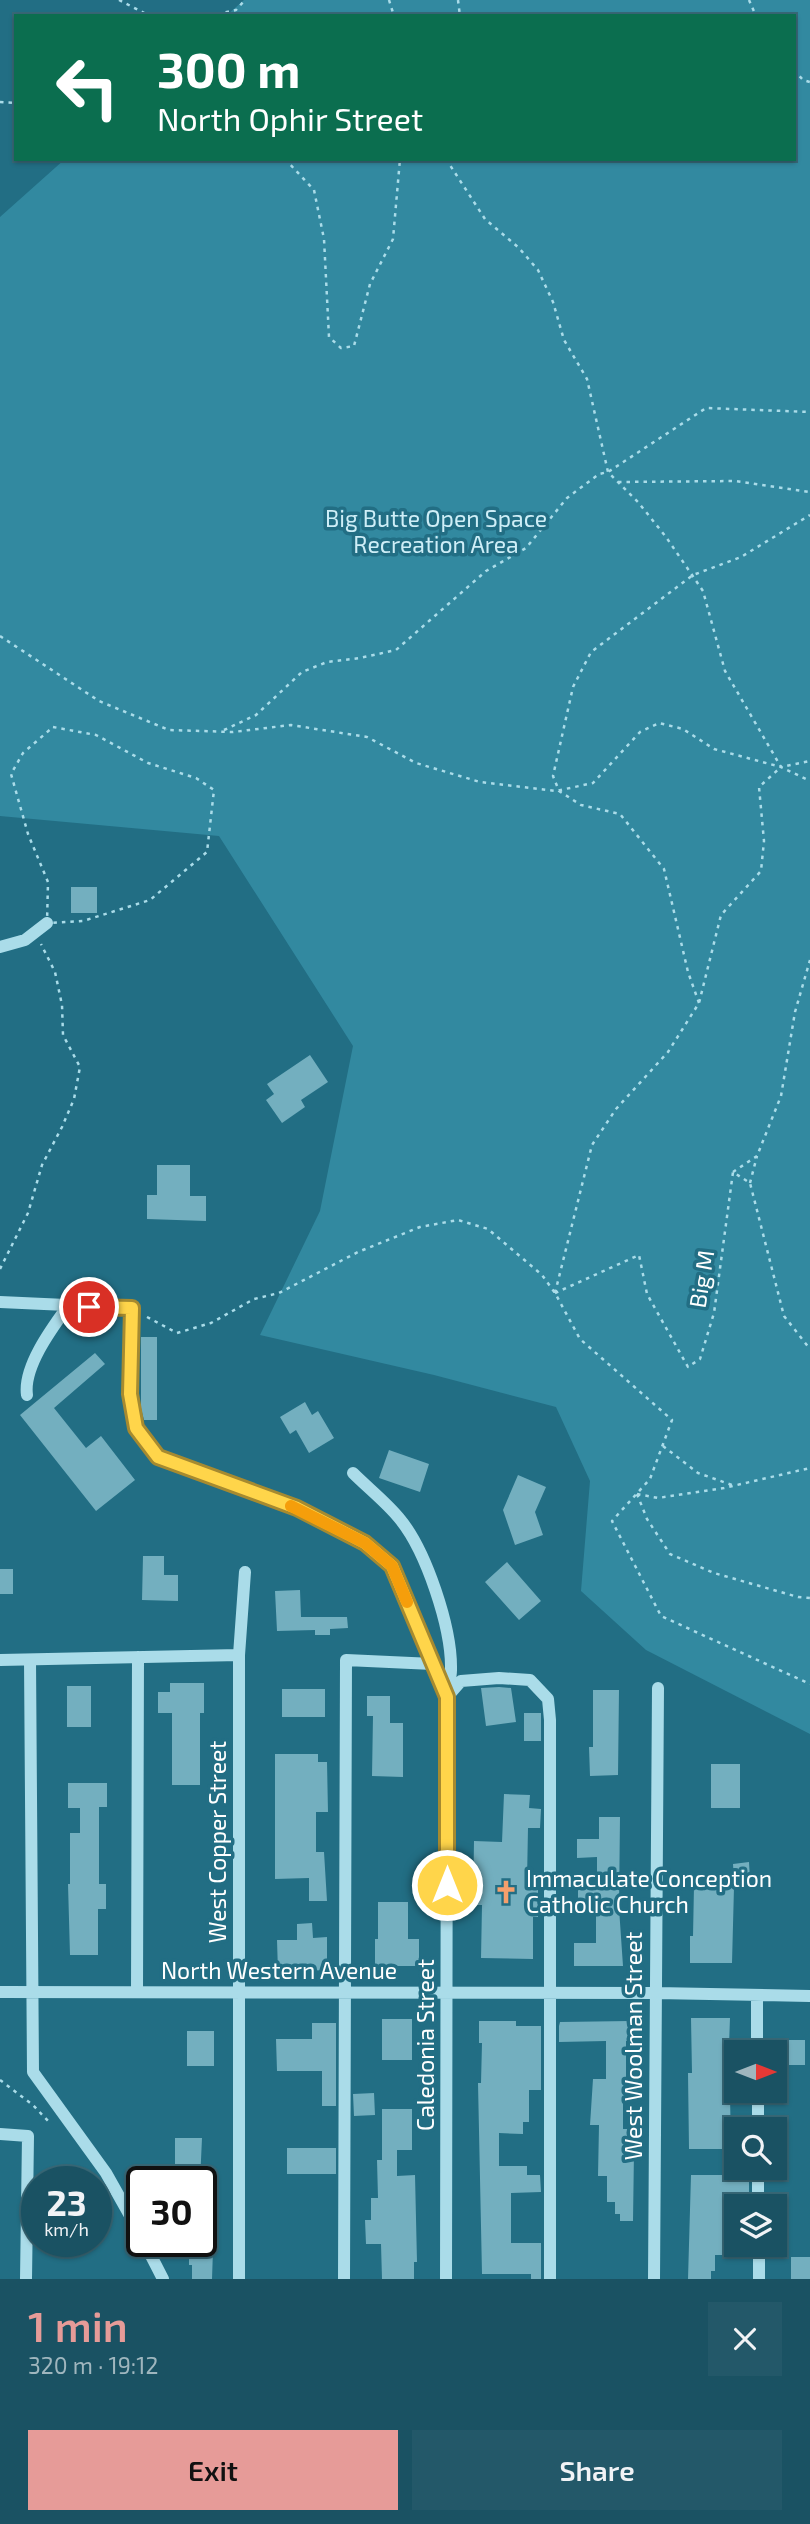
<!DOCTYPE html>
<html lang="en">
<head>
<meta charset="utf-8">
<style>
	:root { --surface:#1a5263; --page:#235869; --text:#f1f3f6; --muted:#9fb6be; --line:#386978; --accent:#e69b98 }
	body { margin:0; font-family:"Exo 2",sans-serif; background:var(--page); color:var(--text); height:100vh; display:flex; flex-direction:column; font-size:26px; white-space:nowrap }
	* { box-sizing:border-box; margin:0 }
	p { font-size:23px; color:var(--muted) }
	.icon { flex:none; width:38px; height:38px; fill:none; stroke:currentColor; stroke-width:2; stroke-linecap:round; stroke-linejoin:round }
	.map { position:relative; height:2279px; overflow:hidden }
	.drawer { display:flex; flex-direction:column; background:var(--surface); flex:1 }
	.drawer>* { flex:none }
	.hud { position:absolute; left:14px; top:14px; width:782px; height:147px; border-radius:0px; box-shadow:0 2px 5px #0004,0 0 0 2px var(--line); background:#0b6e4f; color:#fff; overflow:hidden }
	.needle { width:46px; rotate:90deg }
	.fabs { position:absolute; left:724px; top:2040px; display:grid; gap:14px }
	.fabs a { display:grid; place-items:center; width:63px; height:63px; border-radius:0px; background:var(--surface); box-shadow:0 2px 5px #0004,0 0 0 2px var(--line); font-size:35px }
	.speed { position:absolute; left:21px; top:2166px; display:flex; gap:14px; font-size:35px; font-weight:700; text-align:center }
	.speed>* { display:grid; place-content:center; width:91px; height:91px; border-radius:50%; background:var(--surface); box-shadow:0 2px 5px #0004,0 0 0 2px var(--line); line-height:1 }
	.speed small { font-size:18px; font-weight:400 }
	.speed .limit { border:4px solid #111; border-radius:10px; background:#fff; color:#111 }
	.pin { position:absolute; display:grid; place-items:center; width:60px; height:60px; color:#fff; margin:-30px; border:4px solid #fff; border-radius:50%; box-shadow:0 2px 7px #0007 }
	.me { position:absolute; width:77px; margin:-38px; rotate:0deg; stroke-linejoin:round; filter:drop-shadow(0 0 5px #0008) }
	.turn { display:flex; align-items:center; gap:24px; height:147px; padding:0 28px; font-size:32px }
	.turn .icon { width:91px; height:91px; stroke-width:2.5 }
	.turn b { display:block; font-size:49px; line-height:60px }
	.round { display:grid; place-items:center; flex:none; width:74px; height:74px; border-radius:0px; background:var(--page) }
	.summary { display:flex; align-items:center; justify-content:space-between; height:119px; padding:0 28px }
	h1 { font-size:42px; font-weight:600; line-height:52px; color:var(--accent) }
	.cta { display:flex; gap:14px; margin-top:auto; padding:14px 28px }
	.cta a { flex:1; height:80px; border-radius:0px; background:var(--accent); color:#111; font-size:28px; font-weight:600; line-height:80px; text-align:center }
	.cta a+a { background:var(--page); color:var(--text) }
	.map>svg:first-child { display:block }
	.green { fill:#3289a0 }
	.building { fill:#73afbf }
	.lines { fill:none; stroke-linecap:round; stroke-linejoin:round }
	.path { stroke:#aadce9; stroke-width:2.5; stroke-dasharray:3.5 5; stroke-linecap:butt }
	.minor { stroke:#aadce9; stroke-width:12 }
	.route-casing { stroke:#a68a30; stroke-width:18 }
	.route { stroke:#ffd54a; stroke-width:12 }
	.slow { stroke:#f59e0b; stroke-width:12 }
	.labels { text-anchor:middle; stroke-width:7; stroke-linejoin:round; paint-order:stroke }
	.park-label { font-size:23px; fill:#ceeef7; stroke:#226e84 }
	.street-label { font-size:23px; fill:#fff; stroke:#226e84 }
	.poi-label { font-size:23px; fill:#fff; stroke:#226e84; text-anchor:start }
</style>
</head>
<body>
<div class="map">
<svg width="810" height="2279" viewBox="0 0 810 2279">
	<rect width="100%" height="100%" fill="#226e84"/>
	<!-- green -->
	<path class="green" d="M244 0H810V1734L646 1650 581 1591 590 1481 556 1407 434 1375 260 1335 320 1211 353 1046 219 836 0 816V217L65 159H794V16H226Z"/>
	<!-- building -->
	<path class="building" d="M71 887H97V913H71Z
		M310 1055 328 1082 301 1100 305 1107 282 1123 266 1100 274 1094 267 1084Z
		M157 1165H190V1196H206V1221L147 1219V1195H157Z
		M141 1337H157V1420H144L141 1408Z
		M95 1353 105 1364 54 1408 86 1448 101 1436 135 1480 96 1511 20 1415Z
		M305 1402 312 1415 318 1411 334 1438 309 1453 296 1430 290 1434 280 1417Z
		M389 1450 429 1464 420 1492 379 1478Z
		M518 1475 546 1487 535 1512 543 1535 515 1545 503 1510Z
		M143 1556H164V1575H178V1601L142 1600Z
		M507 1562 541 1601 519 1620 485 1582Z
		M0 1569H13V1594H0Z
		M300 1590 301 1617H347L348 1628 330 1629V1635H315V1630L277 1631 275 1591Z
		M170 1683H204V1713H200V1785H172V1713H158V1692H170Z
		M67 1686H91V1727H67Z
		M499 1687 511 1688 516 1722 486 1726 481 1688Z
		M282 1689H325V1717H282Z
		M593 1690H619L618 1775 590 1776 589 1747H593Z
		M367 1696H390V1723H403V1777L372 1776 373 1716H367Z
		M524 1713H541V1741H524Z
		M275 1754H318V1762H327L328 1812H316V1852H324L327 1901H309V1878L275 1879Z
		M711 1764H740V1808H711Z
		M68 1783H107V1807H99V1884H106V1909H98V1955H70L68 1884H70V1833H80V1808H68Z
		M504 1794 530 1795 529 1808 541 1809 540 1828H528L527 1880H538V1917H533V1959L481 1958 482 1905H473L474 1841 502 1842Z
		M599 1817H620L619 1908 623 1966H574V1943H596V1903H578V1884H597V1857L577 1858V1839H599Z
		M749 1862 750 1880 734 1881 733 1864Z
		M694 1886 734 1887 732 1963H690V1936H693Z
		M378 1902H408V1939H419V1966H375V1939H378Z
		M312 1923 313 1938 327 1937V1970L278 1972 277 1940H297V1924Z
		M691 2018H730L728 2074H737V2096H730L731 2145H724V2149H689L688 2073H692Z
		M382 2019H412V2060H382Z
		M479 2021H516V2026H541V2090H529V2122H523V2134L499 2133V2166H527V2175H540L541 2192 511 2193V2243H541V2279H531V2274H482L478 2083H481L482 2043H479Z
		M630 2021V2041H626V2101H623V2129H629V2151H634L633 2221H620V2214H615V2202H607V2176H598L599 2125H590L593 2079H606V2041L559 2042V2026L560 2022Z
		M312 2023H336V2106H322V2071H277L276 2039H312Z
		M187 2031H214V2066H187Z
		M773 2040H805V2065H775Z
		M374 2093 375 2115 354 2116 353 2094Z
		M382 2109H412V2150H397V2176L415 2175 417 2262H414V2279H382L381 2244H366L365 2220H371V2198H378L377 2160H382Z
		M175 2138H202L200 2182H177V2177H175Z
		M287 2148H336V2174H287Z
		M691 2175H749V2192H723V2255H715V2271H711V2279H688Z
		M201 2221H214L212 2279H192V2265H189V2242H201Z
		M791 2257H810V2279H791Z"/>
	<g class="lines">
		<!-- path -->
		<path class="path" d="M119 0 150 16
			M389 0 394 16
			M458 0 460 16
			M749 0 756 16
			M209 16 236 10 245 0
			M794 70 803 80 810 82
			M0 102 16 103
			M285 159 314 190 324 239 329 337 341 348 354 346 370 284 393 239 400 159
			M446 159 485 219 519 248 538 270 553 302 564 340 587 379 608 472 638 502 666 537 703 591 725 671 781 767 810 761
			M618 482 736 481 810 492
			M0 636 99 701 169 730 233 732 291 725 367 737 416 763 480 782 556 791 593 783 640 732 659 723 683 729 714 749 781 767 810 781
			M53 727 96 735 148 763 196 778 214 790 207 852 150 900 83 921 47 923 48 882 28 834 11 774 23 753Z
			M224 730 256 715 302 672 327 662 360 658 396 650 486 571 526 548 567 498 599 474 608 472 706 408 810 412
			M699 1003 688 972 664 869 620 814 581 805 559 791 553 776 573 687 591 652 693 575 741 557 810 515
			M733 1172 757 1156 781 1096 795 1012 810 960
			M750 1183 757 1156
			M0 1269 28 1213 42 1165 62 1127 74 1099 80 1067 63 1035 62 1005 55 972 41 944
			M555 1293 639 1255 647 1294 688 1367 700 1359 714 1313 733 1172 750 1183 784 1316 810 1349
			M555 1293 592 1145 616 1109 668 1052 699 1003 721 915 761 871 764 841 759 787 781 767
			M147 1317 177 1333 211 1323 254 1299 279 1293 358 1252 420 1227 458 1220 488 1229 542 1275 555 1293 580 1339 672 1420 650 1479 612 1521 661 1616 810 1684
			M663 1446 698 1473 732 1485
			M637 1494 647 1519 670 1554 714 1573 798 1597 810 1598
			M637 1494 658 1498 724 1488 810 1468
			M0 2080 33 2105 49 2122"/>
		<!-- minor -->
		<path class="minor" d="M0 947 25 940 47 923
			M0 1302 132 1308 130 1394 136 1428 158 1457 297 1508 365 1543 392 1566 447 1697 446 2279
			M27 1395C23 1367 52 1328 68 1306
			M353 1473C368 1488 386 1502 399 1518 426 1550 452 1628 451 1670 451 1678 448 1688 447 1696
			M0 1660 239 1655
			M30 1660 33 2072 106 2173 142 2237
			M447 1697 461 1681 499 1678 530 1680 548 1699 550 1720V2279
			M0 1992 656 1993 810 1996
			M137 1992 138 1657
			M757 1995V2053
			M758 2091V2130
			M0 2134 28 2136 26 2279
			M758 2168V2207
			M144 2242 163 2279
			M759 2245V2279
			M239 2279V1655L245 1572
			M344 2279 346 1660 433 1664
			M654 2279 658 1688"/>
	</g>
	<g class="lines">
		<!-- route casing -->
		<g class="route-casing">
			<path id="route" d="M89 1307 132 1308 130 1394 136 1428 158 1457 297 1508 365 1543 392 1566 447 1697V1885"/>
		</g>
		<!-- route -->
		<use href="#route" class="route"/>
		<!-- slow -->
		<path class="slow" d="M291 1506 365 1543 392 1566 407 1602"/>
	</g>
	<!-- icons -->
	<defs>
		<g id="church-bare" transform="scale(1.89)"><path d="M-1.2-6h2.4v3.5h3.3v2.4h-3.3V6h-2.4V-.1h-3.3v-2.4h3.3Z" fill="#f59f6c" stroke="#226e84" stroke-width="2.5" paint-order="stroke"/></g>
	</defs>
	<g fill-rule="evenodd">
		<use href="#church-bare" x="506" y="1892"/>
	</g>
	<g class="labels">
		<!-- park labels -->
		<g class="park-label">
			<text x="436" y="527">Big Butte Open Space<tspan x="436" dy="26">Recreation Area</tspan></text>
		</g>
		<!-- street labels -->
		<g class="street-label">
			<text transform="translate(702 1279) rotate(-81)" y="8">Big M</text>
			<text transform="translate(218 1842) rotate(-90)" y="8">West Copper Street</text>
			<text x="279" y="1979">North Western Avenue</text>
			<text transform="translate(426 2045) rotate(-90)" y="8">Caledonia Street</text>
			<text transform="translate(634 2046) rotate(-90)" y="8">West Woolman Street</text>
		</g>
		<!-- poi labels -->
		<g class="poi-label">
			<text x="526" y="1887">Immaculate Conception<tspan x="526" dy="26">Catholic Church</tspan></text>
		</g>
	</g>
</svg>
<div class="fabs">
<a><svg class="needle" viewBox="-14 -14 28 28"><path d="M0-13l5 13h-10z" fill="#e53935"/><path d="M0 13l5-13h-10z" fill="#9fb6be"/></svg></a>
<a><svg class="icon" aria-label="search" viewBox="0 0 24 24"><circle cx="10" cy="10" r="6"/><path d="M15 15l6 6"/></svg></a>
<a><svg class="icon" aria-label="layers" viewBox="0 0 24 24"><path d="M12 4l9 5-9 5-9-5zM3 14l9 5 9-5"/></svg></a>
</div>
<div class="speed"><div>23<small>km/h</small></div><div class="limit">30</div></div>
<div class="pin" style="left:89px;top:1307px;background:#d93025"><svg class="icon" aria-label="arrive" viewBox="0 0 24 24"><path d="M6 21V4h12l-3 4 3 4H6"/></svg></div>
<svg class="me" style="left:447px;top:1885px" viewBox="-20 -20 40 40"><circle r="17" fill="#ffd54a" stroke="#fff" stroke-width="3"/><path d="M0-11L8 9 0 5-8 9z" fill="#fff"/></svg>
<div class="hud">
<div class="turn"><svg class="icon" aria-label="left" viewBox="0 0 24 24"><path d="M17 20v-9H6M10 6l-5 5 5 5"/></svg><div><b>300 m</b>North Ophir Street</div></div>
</div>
</div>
<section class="drawer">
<div class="summary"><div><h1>1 min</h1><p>320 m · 19:12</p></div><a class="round"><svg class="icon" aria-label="close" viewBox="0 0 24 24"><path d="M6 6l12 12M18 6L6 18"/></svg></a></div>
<div class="cta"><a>Exit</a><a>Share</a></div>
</section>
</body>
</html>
